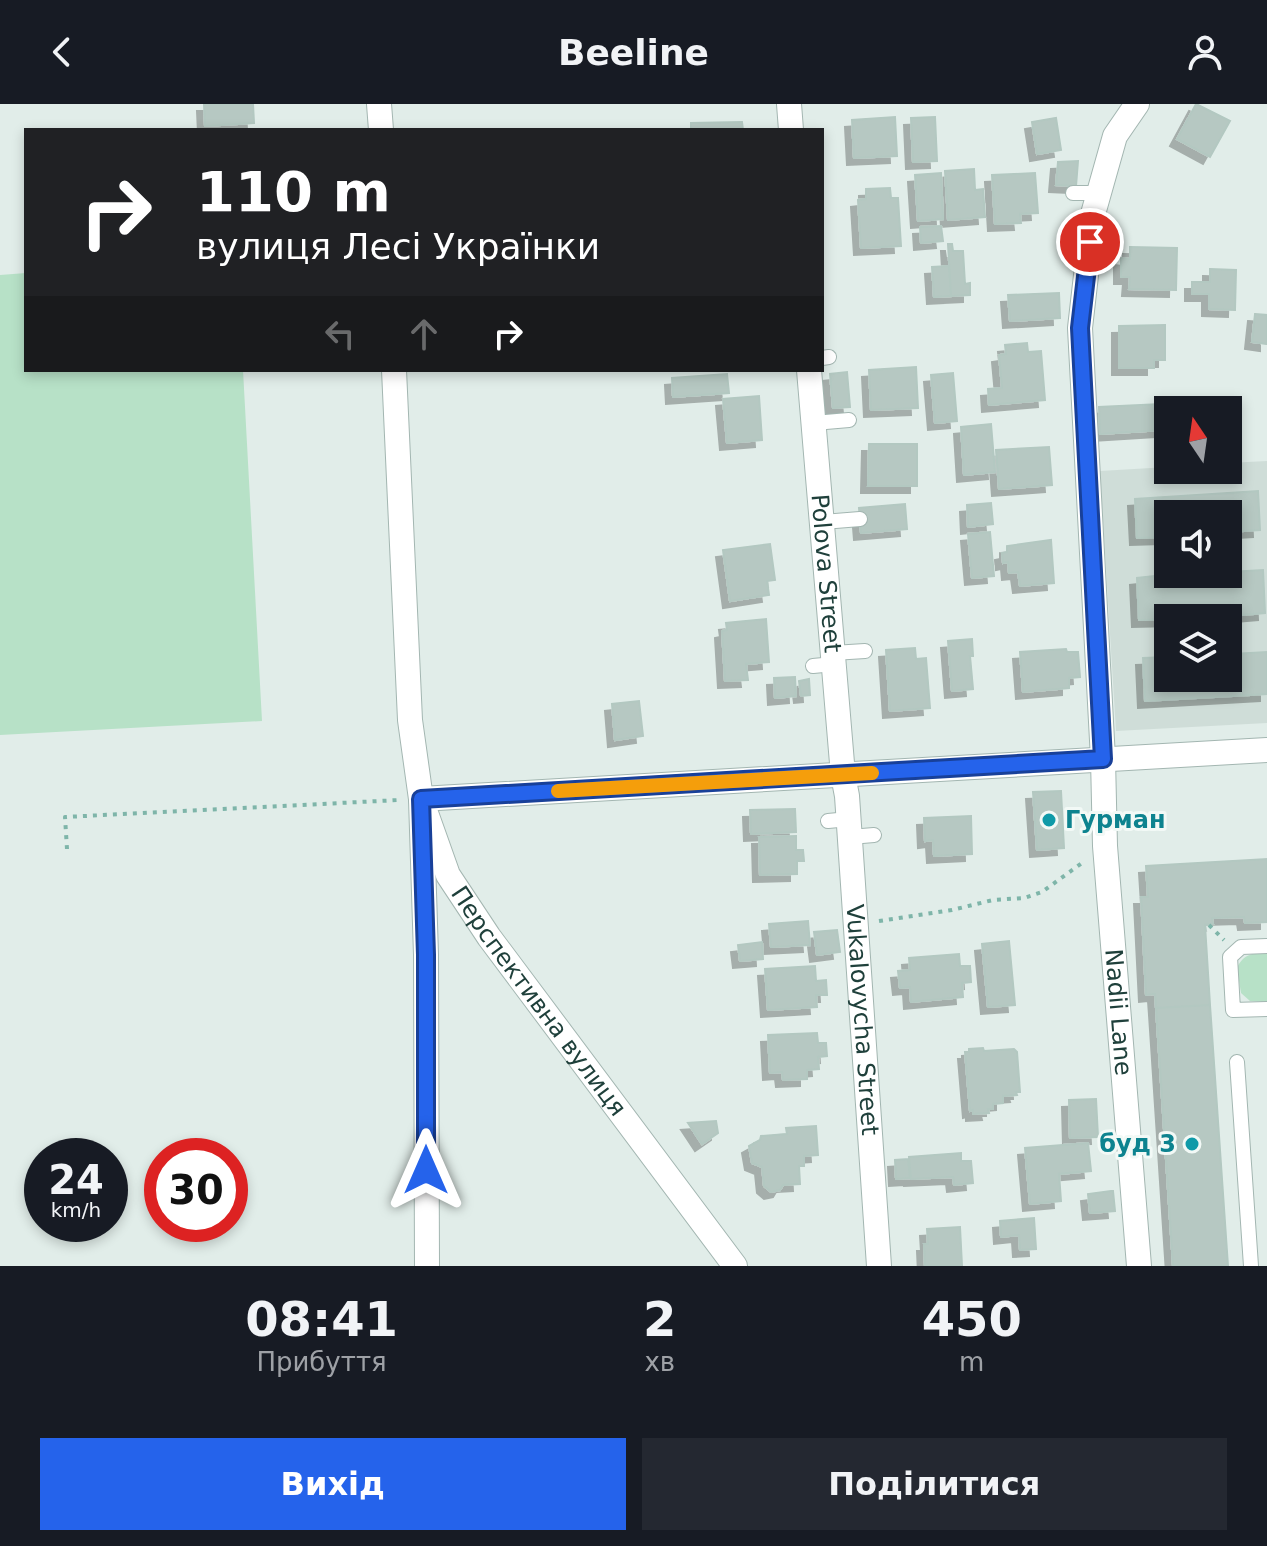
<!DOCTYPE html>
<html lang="uk">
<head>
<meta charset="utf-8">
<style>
	:root { --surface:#171b24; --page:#242831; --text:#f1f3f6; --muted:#9ea1a6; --accent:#2563eb }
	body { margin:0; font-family:"DejaVu Sans",sans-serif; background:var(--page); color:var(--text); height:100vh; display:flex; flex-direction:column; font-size:30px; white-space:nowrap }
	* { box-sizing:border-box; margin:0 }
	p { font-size:26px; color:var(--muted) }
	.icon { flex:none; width:44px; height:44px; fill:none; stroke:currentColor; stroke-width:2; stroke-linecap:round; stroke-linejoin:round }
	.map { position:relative; height:1162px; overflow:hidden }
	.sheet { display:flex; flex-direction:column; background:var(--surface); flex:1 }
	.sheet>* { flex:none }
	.banner { position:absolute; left:24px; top:24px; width:800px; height:244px; border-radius:0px; box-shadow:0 4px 12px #0003; background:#202124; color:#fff; overflow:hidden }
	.needle { width:52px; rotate:347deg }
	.fabs { position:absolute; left:1154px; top:292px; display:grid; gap:16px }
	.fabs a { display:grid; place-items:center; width:88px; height:88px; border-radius:0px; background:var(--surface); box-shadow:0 4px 12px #0003; font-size:40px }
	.speed { position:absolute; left:24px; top:1034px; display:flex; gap:16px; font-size:40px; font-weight:700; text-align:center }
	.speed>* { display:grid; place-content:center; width:104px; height:104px; border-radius:50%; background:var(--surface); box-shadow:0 4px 12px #0003; line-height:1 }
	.speed small { font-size:20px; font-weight:400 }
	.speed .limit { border:12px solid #d22; background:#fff; color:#111 }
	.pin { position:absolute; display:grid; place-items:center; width:68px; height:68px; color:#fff; margin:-34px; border:4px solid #fff; border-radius:50%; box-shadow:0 2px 8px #0007 }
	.me { position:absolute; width:88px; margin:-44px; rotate:0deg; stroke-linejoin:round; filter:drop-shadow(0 0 6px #0008) }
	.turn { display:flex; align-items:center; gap:28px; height:168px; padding:0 40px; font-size:36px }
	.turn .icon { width:104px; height:104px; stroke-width:2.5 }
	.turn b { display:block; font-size:56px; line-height:68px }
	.lanes { display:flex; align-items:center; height:76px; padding:0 40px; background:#0003; justify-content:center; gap:40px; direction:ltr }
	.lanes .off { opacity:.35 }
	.eta { display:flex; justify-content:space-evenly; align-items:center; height:136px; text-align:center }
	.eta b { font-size:48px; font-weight:700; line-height:56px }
	.button { display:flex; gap:16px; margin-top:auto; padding:16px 40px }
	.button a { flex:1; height:92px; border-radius:0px; background:var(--accent); color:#fff; font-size:32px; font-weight:700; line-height:92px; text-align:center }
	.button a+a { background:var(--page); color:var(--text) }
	header { display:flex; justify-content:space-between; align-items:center; height:104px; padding:0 40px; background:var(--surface); font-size:36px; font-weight:700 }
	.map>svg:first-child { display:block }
	.built { fill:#cfddd8; fill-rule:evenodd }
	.green { fill:#b7e1c7 }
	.building { fill:#b6c8c2; stroke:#b3c8c1; stroke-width:2; filter:url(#shadow) }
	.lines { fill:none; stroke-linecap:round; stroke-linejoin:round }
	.service-casing { stroke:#a3b6b1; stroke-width:16 }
	.minor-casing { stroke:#a3b6b1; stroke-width:26 }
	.tertiary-casing { stroke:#a3b6b1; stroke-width:26 }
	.path { stroke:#7eb5a9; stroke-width:4; stroke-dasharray:4 6; stroke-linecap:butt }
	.service { stroke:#fff; stroke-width:14 }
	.minor { stroke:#fff; stroke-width:24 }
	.tertiary { stroke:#fff; stroke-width:24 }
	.route-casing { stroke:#184099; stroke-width:20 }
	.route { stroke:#2563eb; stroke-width:14 }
	.slow { stroke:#f59e0b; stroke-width:14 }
	.culture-dot { fill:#0f9aa8; stroke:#f2f9f6; stroke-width:3 }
	.labels { text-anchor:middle; stroke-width:6; stroke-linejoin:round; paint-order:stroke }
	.street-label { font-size:24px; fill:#1f403b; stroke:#f2f9f6 }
	.culture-label { font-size:24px; font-weight:bold; fill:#0d838f; stroke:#f2f9f6; text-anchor:start }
</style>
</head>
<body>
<header><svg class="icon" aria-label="back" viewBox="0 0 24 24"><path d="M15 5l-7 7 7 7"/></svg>Beeline<svg class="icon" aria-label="person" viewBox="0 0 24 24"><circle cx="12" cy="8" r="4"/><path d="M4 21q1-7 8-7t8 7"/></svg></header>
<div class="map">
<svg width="1267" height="1162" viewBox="0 0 1267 1162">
	<defs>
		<filter id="shadow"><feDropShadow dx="-7" dy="7" stdDeviation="0" flood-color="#0004"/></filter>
	</defs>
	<rect width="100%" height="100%" fill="#e1ede9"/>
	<!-- built -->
	<path class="built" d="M1267 357V619L1116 627 1100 367 1168 363V366H1228V359ZM1168 410H1228V470H1168ZM1168 514H1228V574H1168Z"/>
	<!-- green -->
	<path class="green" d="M26 169V266H243L262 617 0 631V171Z
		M1267 848V898L1250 897 1241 889 1237 864C1243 850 1253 849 1267 848Z"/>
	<!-- building -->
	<path class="building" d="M204 0H253L254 19 205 22Z
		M1196 0 1230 17 1210 53 1177 35Z
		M895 13 897 52 854 54 852 16Z
		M935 13 937 57 913 58 911 14Z
		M1056 14 1061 46 1037 50 1032 18Z
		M742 18 743 26H691V19Z
		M1078 57 1076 82 1056 81 1058 58Z
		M974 65 975 86 983 85 985 113 948 116 945 67Z
		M941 69 943 115 918 117 915 71Z
		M1035 69 1038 109 1020 110 1021 119 995 120 992 71Z
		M890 84 891 94H898L901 142 861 144 858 96 866 95V85Z
		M941 122 943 137 921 139 920 123Z
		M948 140H952L953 147H963L965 180 970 179V191L951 192Z
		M1130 143 1177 144 1176 186 1129 185 1130 173H1121V154L1130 155Z
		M949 162 951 192 934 193 932 163Z
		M1210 165 1236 166 1235 206 1209 205V190H1192V178H1210Z
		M1059 189 1060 214 1010 217 1008 191Z
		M1255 210 1267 211V240L1252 238Z
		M1165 221V256H1154V264H1119V222Z
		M1027 239 1028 248 1041 247 1045 296 989 301 988 285 1002 284 999 251 1006 250 1005 241Z
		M916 263 918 304 871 306 869 266Z
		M847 268 850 303 833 304 830 270Z
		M953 269 957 317 935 319 931 271Z
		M727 270 729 289 673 293 672 274Z
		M759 292 762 336 727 339 723 295Z
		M1161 300 1162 326 1100 330 1099 303Z
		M991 320 995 368 964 371 961 323Z
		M869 340H917V382H868Z
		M1049 343 1052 381 999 385 996 346Z
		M1258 387 1260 426 1228 428V410H1168V433L1137 434 1135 395Z
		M991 399 993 420 968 423 967 401Z
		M905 400 907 425 861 429 859 404Z
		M990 428 994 472 972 474 968 430Z
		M1051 436 1054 479 1020 482 1018 468 1009 469 1008 458 1003 459 1002 449 1007 448V442Z
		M770 440 775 476 767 477 769 491 730 497 723 446Z
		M1228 456 1229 468 1263 466 1265 509 1230 512 1232 550 1267 548V590L1145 597 1143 554 1168 553V574H1228V514L1139 516 1137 474 1174 470H1228Z
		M766 515 769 558 746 560 748 576 725 577 722 527 727 526 726 519Z
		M972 535 973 552H970L973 585 952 587 948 537Z
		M915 544 916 555 926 554 930 604 890 607 886 546Z
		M1066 545 1067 548H1078L1080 573 1069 574V584L1023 588 1020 548Z
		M795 573 796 592 775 594 774 574Z
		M809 575 810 591 801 592 799 577Z
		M639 597 643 632 615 636 612 600Z
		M1061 687 1064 744 1037 746 1033 688Z
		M795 705 796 728 751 730 750 706Z
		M971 712 972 750 934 752 933 736 925 737 924 714Z
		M796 732V746H803L804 757H797V770L760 771 759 733Z
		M1267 755V818L1245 819 1244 813 1212 814 1213 820 1205 821 1210 901 1156 904 1155 890 1146 891 1141 793H1148L1146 762Z
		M808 817 810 841 771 843 769 820Z
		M837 826 840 848 817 851 814 828Z
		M1009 837 1015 901 988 903 982 840Z
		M762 838 763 855 740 857 738 841Z
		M959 850 960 862H970L971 878 962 879 963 893 911 898 910 883 900 884 898 867 910 866 909 854Z
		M815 862 816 877 826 876 827 891H816L817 903 768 906 765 865Z
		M1210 901 1228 1162H1173L1156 904Z
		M817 929 818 939H826L827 952 818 953 819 965 807 966V975L783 976 782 968 770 969 768 931Z
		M983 944 984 947 1014 945 1017 948 1020 988H1016L1017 991 1003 992V999L993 1000V1005H988L989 1009 973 1010V1006L970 1007 965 948H969V945Z
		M1096 995 1098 1033 1070 1034 1069 996Z
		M716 1017 718 1029 702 1040 688 1019Z
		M816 1022 818 1051 804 1052V1062H799L800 1080 783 1081 780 1086 771 1088 764 1082 762 1063 752 1059 749 1042 760 1036 761 1032 787 1030 786 1024Z
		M1088 1039 1091 1067 1059 1070 1061 1097 1030 1100 1025 1044Z
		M961 1049V1057H971L973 1079 954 1081 953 1073 911 1075 909 1053Z
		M908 1055 910 1074 896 1075 895 1056Z
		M1111 1087H1113L1115 1107 1090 1109 1088 1090Z
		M1034 1114 1036 1145 1020 1146 1019 1131 1001 1133 1000 1117Z
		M960 1123 962 1162H925L924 1140H928L927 1125Z"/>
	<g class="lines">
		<!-- service casing -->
		<g class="service-casing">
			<path id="service" d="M1073 89H1099
				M822 254 829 253
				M814 319 849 316
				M823 418 860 415
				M833 549 865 547
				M813 562 834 560
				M828 717 849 715
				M850 733 874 731
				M1267 842 1241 843 1230 853 1233 906 1267 905
				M1237 958 1251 1162"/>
		</g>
		<!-- minor casing -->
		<g class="minor-casing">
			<g id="minor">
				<path d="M789 0 791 26"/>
				<path id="s1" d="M1137 0 1115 32 1093 110 1080 224 1103 655 1105 742 1139 1162"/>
				<path id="s2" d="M809 266 843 671 847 692 879 1162"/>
				<path d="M427 1162 426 851 421 695 1267 646"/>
			</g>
		</g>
		<!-- tertiary casing -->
		<g class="tertiary-casing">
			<g id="tertiary">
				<path d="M379 0 381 26"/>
				<path id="s3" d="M394 266 410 616 421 695 448 771 489 833 735 1162"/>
			</g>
		</g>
		<!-- path -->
		<path class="path" d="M67 745 65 713 399 696
			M879 817 952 806 993 796 1024 794 1042 788 1082 759
			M1209 821 1224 836"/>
		<!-- service -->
		<use href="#service" class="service"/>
		<!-- minor -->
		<use href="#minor" class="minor"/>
		<!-- tertiary -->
		<use href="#tertiary" class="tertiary"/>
	</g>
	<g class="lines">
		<!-- route casing -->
		<g class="route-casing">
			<path id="route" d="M426 1066V851L421 695 1103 655 1080 224 1090 138"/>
		</g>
		<!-- route -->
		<use href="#route" class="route"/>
		<!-- slow -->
		<path class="slow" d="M558 687 872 669"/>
	</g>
	<!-- markers -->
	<g class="culture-dot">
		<circle cx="1049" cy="716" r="8"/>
		<circle cx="1192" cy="1040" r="8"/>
	</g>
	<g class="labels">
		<!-- street labels -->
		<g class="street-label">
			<text dy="8" stroke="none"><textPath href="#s2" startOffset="204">Polova Street</textPath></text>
			<text dy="8" stroke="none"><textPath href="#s3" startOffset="666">Перспективна вулиця</textPath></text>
			<text dy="8" stroke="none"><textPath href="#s1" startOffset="920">Nadii Lane</textPath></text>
			<text dy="8" stroke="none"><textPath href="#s2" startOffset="652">Vukalovycha Street</textPath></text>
		</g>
		<!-- culture labels -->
		<g class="culture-label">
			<text x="1065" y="724">Гурман</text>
			<text x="1176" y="1048" text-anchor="end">буд 3</text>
		</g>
	</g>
</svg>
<div class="fabs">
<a><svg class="needle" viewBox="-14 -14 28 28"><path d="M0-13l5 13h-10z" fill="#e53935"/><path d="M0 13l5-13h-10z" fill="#9ea1a6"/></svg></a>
<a><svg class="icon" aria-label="sound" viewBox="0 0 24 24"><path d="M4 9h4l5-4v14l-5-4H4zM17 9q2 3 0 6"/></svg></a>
<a><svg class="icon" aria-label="layers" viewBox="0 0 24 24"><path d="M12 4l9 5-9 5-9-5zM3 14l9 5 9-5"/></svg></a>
</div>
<div class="speed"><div>24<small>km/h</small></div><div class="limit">30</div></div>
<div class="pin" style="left:1090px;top:138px;background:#d93025"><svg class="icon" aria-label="arrive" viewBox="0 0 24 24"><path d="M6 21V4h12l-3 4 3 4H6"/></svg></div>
<svg class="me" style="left:426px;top:1066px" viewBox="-20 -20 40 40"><path d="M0-17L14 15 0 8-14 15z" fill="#2563eb" stroke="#fff" stroke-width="4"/></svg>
<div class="banner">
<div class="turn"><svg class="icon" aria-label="right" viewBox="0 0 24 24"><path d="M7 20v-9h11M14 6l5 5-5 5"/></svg><div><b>110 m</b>вулиця Лесі Українки</div></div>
<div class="lanes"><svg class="icon off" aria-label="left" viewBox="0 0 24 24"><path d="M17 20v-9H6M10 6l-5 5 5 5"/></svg><svg class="icon off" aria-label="ahead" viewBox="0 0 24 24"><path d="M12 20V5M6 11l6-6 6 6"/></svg><svg class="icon" aria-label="right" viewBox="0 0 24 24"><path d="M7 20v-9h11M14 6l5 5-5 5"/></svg></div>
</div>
</div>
<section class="sheet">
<div class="eta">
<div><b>08:41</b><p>Прибуття</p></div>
<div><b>2</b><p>хв</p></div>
<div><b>450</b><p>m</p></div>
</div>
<div class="button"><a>Вихід</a><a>Поділитися</a></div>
</section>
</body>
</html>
